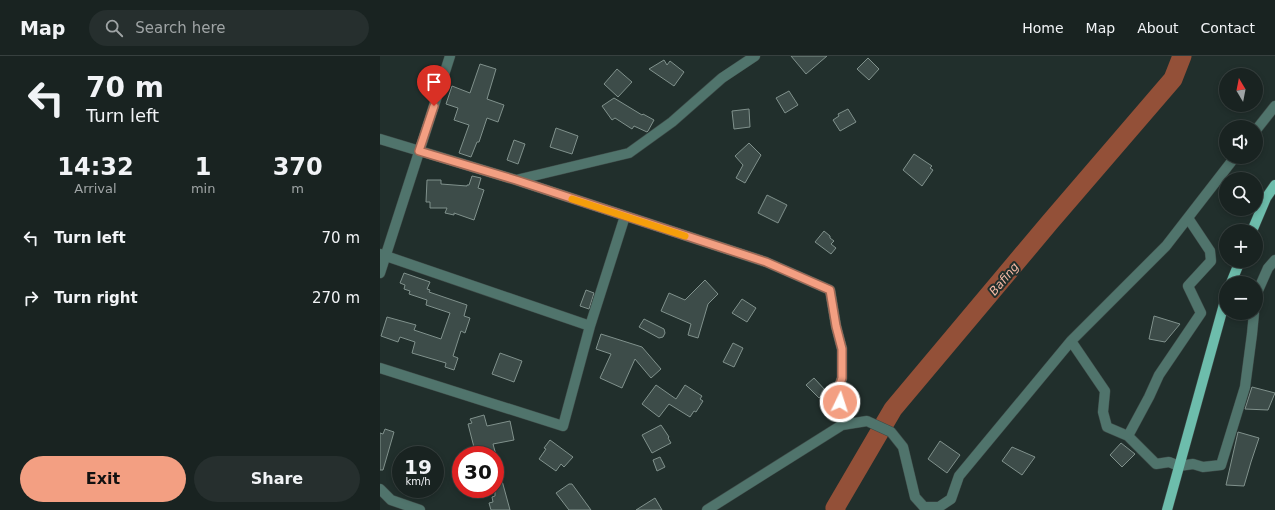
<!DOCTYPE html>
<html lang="en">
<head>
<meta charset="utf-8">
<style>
	:root { --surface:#192321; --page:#262f2e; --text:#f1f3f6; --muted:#9fa4a5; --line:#37403f; --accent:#f39f82 }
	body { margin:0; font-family:"DejaVu Sans",sans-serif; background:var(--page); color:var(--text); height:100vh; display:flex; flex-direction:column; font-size:15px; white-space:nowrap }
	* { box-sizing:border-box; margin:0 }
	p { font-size:13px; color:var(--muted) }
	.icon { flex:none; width:22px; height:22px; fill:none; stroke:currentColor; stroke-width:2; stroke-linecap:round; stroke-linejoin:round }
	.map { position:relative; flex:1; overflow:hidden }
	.panel { display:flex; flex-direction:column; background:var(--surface); width:380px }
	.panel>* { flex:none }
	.banner { background:#192321; color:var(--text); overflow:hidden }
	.needle { width:26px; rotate:350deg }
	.buttons { position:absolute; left:839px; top:12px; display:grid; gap:8px }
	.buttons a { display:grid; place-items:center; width:44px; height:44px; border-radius:50%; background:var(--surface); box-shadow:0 2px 6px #0003,0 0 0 1px var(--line); font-size:20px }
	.speed { position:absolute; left:12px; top:390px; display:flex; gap:8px; font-size:20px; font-weight:700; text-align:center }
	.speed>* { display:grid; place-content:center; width:52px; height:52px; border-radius:50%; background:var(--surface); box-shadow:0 2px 6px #0003,0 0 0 1px var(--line); line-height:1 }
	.speed small { font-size:10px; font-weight:400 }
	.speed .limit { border:6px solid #d22; background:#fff; color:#111 }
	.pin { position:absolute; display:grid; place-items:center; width:34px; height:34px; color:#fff; margin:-41px -17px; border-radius:50% 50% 50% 0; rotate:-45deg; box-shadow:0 0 4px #0007 }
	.pin .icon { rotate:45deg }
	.me { position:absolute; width:44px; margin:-22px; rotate:4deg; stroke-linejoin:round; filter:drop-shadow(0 0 3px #0008) }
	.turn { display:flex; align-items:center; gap:14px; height:84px; padding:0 20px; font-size:18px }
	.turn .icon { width:52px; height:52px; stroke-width:2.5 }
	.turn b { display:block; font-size:28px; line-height:34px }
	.eta { display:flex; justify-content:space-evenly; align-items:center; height:68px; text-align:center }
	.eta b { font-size:24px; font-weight:700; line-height:28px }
	.action { display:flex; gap:8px; margin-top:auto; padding:8px 20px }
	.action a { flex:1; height:46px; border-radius:24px; background:var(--accent); color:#111; font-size:16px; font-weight:700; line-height:46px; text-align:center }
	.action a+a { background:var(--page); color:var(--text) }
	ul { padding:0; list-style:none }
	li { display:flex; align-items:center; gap:12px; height:60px; padding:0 20px }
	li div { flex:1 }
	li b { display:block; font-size:15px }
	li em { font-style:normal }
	header { display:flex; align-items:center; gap:24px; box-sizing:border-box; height:56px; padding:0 20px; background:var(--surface); border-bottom:1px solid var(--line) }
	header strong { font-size:19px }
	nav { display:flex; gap:22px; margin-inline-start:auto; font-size:14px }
	.search { width:280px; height:36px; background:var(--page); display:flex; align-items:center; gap:10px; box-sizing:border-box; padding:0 14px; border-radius:22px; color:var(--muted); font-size:15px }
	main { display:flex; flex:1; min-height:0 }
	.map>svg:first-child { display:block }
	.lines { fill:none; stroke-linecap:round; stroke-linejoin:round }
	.river { stroke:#935038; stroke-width:19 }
	.building { fill:#3d4c49; stroke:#80918c }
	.minor-casing { stroke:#3e4b48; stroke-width:11 }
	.major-casing { stroke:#3e4b48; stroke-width:11 }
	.minor { stroke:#50746c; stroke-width:10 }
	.major { stroke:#6dbdac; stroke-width:10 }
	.route-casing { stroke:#9e6754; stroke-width:10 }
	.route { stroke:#f39f82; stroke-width:7 }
	.slow { stroke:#f59e0b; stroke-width:7 }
	.labels { text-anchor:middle; stroke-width:4; stroke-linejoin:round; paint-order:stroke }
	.water-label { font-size:12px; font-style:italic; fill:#f5b9a4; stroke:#212f2c }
</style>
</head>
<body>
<header>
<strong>Map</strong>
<div class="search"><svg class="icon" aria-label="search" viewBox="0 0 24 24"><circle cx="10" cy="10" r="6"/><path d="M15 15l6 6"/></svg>Search here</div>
<nav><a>Home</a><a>Map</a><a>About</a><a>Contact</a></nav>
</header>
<main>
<section class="panel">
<div class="banner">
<div class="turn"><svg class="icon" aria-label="left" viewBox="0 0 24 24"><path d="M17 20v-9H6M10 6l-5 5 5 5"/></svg><div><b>70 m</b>Turn left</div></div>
</div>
<div class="eta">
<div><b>14:32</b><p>Arrival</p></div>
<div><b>1</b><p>min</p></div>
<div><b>370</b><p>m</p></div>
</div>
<ul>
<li><svg class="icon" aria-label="left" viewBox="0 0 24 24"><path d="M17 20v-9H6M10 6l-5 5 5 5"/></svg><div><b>Turn left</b></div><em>70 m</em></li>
<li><svg class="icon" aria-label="right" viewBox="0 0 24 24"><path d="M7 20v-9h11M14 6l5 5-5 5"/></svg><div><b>Turn right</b></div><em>270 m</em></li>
</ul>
<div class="action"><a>Exit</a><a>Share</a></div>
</section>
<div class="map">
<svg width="895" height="454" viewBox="0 0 895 454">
	<rect width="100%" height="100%" fill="#212f2c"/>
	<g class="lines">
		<!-- river -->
		<path class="river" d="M456 454 455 452 513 353 670 166 793 23 802 0"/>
	</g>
	<!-- building -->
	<path class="building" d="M411 0H447L426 18Z
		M488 2 499 13 489 24 477 13Z
		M284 4 287 9 290 5 304 16 294 30 269 13Z
		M100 8 116 13 107 43 124 49 118 66 107 62 99 86H97L91 101 79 97 89 69 74 64 78 52 66 48 72 30 90 37Z
		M237 13 252 26 238 41 224 28Z
		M409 35 418 49 405 57 396 42Z
		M234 42 262 59 263 58 274 64 268 75 267 76 254 70 252 73 235 62 232 64 222 50Z
		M369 53 370 71 354 73 352 55Z
		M468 53 476 66 460 75 453 64 459 60 458 58Z
		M176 72 198 80 192 98 170 91Z
		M134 84 145 88 138 108 127 104Z
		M369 87 381 99 365 127 356 122 363 109 355 100Z
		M534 98 552 110 550 112 553 114 542 130 523 114Z
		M92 120 101 122 98 132 104 134 94 164 74 157V159L65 157 67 152H50V146H46L47 124H61V128L87 130V129H89Z
		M387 139 407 149 398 167 378 157Z
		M444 175 450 180V182L454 185 451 188 456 192 451 198 435 186Z
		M24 217 50 226 47 233 50 234 49 236 87 249 84 260 90 262 85 277 81 275 73 300 78 302 74 314 65 311 66 307 32 297 35 286 20 281 18 286 1 280 7 261 36 269 34 274 61 283 70 257 46 249 47 244 29 238 30 235 24 233 25 229 20 227Z
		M325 224 338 238 328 248 318 282 308 279 311 268 281 255 289 237 305 244Z
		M206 234 214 237 209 253 200 250Z
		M362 243 376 252 367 266 352 257Z
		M774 260 800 268 785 286 769 283Z
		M264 263 284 273 285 277 283 281 279 282 259 271Z
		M221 278 262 291 281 313 271 322 255 303 242 332 220 322 231 298 216 293Z
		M353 287 363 292 354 311 343 306Z
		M120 297 142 305 134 326 112 318Z
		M434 322 446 335 439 342 426 329Z
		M276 329 296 343 305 329 322 340 320 343 323 345 316 356 314 355 310 361 289 348 279 361 262 348Z
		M872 331 895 337 888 354 865 353Z
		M104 359 107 370 130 365 134 384 113 388 116 399H96L88 368 92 367 90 363Z
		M281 369 289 381 288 382 291 387 272 397 262 379Z
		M5 373 14 376 3 414H0V377L3 378Z
		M858 376 879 382 871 406 864 430 846 429Z
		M170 384 193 401 184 411 181 408 176 415 159 403 166 393 164 392Z
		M560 385 580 399 567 417 548 403Z
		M741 387 755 398 742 411 730 399Z
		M632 391 655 401 642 419 622 405Z
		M280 401 285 411 277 415 273 404Z
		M115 410H118L130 454H111L109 447 113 446 112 441 115 440Z
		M189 428H192L211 454H189L176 437Z
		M275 442 282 454H256Z"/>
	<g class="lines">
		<!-- minor casing -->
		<g class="minor-casing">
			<path id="minor" d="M876 74 895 50
				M0 83 136 124 386 206 450 234 456 270 462 293V322L458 334 462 369
				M136 124 249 97 292 66 342 22 375 0
				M0 198 210 270
				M0 217 70 0
				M876 239 888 212 895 204
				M691 285 725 335 723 356 727 371 748 380 769 341 779 319 821 257 808 230 831 205 830 195 808 162
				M0 312 183 370 210 270 245 160
				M748 380 776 408 789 406 799 410 813 408 823 411 841 409 865 331 872 278 874 257
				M0 433 11 444 40 454
				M327 454 462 369 487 365 511 376 523 391 535 441 544 451H559L571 443 579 420 691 285 786 190 855 101"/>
		</g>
		<!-- major casing -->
		<g class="major-casing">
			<path id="major" d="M872 175 886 142 895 129
				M851 227 860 205
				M787 454 846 241"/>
		</g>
		<!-- minor -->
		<use href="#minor" class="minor"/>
		<!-- major -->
		<use href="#major" class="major"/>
	</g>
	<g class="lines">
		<!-- route casing -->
		<g class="route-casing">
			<path id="route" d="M54 50 39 95 136 124 386 206 450 234 456 270 462 293V322L458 334 460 346"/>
		</g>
		<!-- route -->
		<use href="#route" class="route"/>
		<!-- slow -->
		<path class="slow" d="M192 143 305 180"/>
	</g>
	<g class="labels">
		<!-- water labels -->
		<g class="water-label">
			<text transform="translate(624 223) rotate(-50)" y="4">Bafing</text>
		</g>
	</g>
</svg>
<div class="buttons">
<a><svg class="needle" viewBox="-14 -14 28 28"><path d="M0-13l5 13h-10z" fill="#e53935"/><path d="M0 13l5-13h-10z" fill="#9fa4a5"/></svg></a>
<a><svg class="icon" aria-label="sound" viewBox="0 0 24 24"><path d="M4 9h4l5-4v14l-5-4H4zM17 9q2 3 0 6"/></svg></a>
<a><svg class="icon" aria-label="search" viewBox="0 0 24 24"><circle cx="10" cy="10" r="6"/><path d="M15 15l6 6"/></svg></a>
<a>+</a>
<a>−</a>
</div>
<div class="speed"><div>19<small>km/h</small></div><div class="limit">30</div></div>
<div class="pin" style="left:54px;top:50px;background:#d93025"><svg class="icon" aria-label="arrive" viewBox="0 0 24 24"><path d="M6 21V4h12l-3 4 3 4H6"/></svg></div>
<svg class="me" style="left:460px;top:346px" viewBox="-20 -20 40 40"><circle r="17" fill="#f39f82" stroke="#fff" stroke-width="3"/><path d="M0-11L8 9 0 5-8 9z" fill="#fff"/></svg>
</div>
</main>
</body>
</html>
